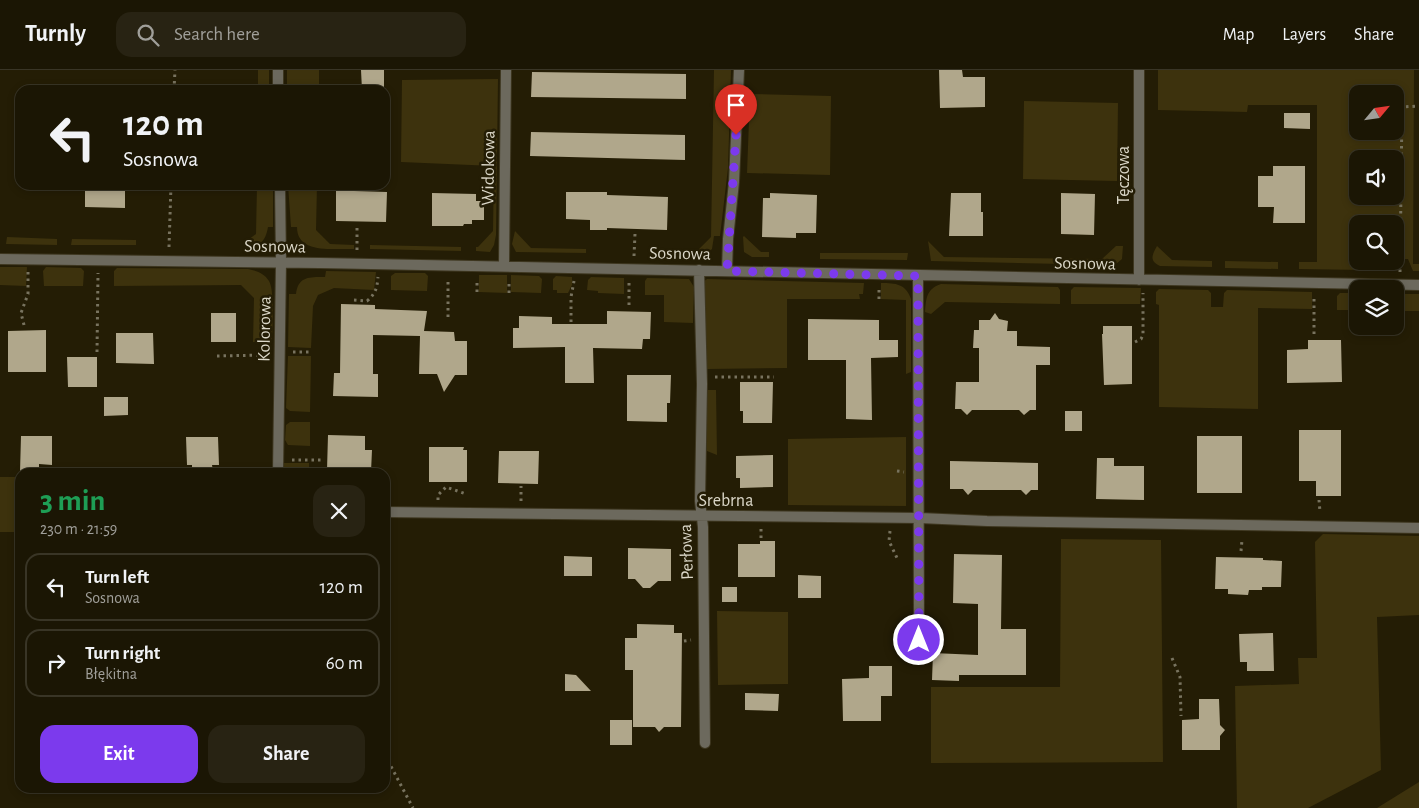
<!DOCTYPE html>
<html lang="en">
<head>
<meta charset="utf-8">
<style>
	:root { --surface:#1b1604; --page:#282313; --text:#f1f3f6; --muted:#a09f9a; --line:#393526; --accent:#7c3aed }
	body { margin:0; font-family:"Alegreya Sans",sans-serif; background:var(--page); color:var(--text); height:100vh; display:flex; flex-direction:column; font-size:19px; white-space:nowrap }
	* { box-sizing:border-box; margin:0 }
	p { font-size:16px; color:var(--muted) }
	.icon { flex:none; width:28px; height:28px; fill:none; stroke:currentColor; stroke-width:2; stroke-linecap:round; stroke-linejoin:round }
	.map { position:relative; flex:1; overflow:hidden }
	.sheet { position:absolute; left:15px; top:398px; width:375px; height:325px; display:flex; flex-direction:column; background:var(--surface); border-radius:15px; box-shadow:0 2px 8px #0003,0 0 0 1px var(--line) }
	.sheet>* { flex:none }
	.hud { position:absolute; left:15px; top:15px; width:375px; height:105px; border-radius:15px; box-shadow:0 2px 8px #0003,0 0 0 1px var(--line); background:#1b1604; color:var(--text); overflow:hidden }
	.needle { width:32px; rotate:61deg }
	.controls { position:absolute; left:1349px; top:15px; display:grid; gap:10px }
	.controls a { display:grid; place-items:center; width:55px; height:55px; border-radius:10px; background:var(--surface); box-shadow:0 2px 8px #0003,0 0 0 1px var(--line); font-size:25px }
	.pin { position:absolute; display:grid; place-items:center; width:42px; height:42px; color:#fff; margin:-51px -21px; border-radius:50% 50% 50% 0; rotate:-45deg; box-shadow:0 0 5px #0007 }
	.pin .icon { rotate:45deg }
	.me { position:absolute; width:55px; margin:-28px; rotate:0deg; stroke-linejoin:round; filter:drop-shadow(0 0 4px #0008) }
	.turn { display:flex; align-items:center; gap:18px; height:105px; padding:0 25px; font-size:22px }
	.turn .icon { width:65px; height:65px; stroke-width:2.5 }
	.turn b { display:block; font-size:35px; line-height:42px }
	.round { display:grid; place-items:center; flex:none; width:52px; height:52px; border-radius:15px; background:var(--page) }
	.head { display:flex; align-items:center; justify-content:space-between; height:85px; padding:0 25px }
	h1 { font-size:30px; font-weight:700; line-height:38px; color:#1e9e55 }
	.cta { display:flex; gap:10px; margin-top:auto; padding:10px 25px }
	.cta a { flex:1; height:58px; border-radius:15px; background:var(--accent); color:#fff; font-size:20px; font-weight:700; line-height:58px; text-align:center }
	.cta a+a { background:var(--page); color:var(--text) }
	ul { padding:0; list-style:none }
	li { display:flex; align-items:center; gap:15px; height:68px; margin:0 10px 8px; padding:0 15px; border:2px solid var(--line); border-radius:15px }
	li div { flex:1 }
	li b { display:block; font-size:19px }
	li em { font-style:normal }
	header { display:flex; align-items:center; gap:30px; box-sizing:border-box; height:70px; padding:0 25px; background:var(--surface); border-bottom:1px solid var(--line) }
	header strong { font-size:24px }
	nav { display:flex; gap:28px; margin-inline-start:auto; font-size:18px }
	.search { width:350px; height:45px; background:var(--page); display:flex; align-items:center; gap:12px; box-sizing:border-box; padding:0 18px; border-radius:15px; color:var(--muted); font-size:19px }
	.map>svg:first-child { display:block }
	.green { fill:#3d320d; fill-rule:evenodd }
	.building { fill:#b0a78b }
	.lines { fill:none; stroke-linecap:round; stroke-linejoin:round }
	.minor-casing { stroke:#3e3720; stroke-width:12 }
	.path { stroke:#78735f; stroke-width:3; stroke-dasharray:2.5 4; stroke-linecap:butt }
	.minor { stroke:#6c695d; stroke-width:10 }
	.route { stroke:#7c3aed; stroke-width:9; stroke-dasharray:0 16.2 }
	.labels { text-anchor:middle; stroke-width:5; stroke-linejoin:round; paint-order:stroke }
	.street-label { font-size:18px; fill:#dbd7c8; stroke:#241d05 }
</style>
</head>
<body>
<header>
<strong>Turnly</strong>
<div class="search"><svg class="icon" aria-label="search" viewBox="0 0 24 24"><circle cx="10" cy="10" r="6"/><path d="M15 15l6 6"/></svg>Search here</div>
<nav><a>Map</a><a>Layers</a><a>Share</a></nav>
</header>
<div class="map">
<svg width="1419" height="738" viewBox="0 0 1419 738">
	<rect width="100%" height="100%" fill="#241d05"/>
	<!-- green -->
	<path class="green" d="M258 0H269V20H258Z
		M287 0H319V20H287Z
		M714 0H731L728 98 720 166H714L712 179 705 185H661V181H697L711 167Z
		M1158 0H1414L1413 194H1419V201H1413L1408 189H1396L1395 190V154H1358V191H1394L1392 194H1364V200L1299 199V192H1317V35H1248L1247 42 1158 40ZM1358 24H1395V61H1358ZM1358 89H1395V126H1358Z
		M498 9 496 165 494 175 490 182 476 181V177H478L493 161 494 96 401 92 402 10Z
		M750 24 831 26 830 105 747 103Z
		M1024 31 1118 33 1117 111 1023 109Z
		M257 115H273V157H268C266 169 262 175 250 177L245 172 256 164Z
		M288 115H317L316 160 330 174 354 175V179C335 178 297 185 297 157H291Z
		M515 161 531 178 586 179V183L516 182 512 174Z
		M744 166 761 182H769V187H752L744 182 743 167Z
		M7 167 57 169V175L6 174Z
		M72 169 136 170V175H71Z
		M928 171 944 187 1102 189 1116 176H1123L1122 189 1116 194 1111 195 931 191Z
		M370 175 461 177V181L370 179Z
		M1157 176 1172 190 1212 191V197L1160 196C1149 191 1152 185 1157 176Z
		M820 183H908L907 190 820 189Z
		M1225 191 1278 192V199L1225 198Z
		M0 197H27L26 216 0 215Z
		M46 197 81 198 84 201 83 216H44L43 201Z
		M117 198 248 199C257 201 264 203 269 211 275 221 272 259 272 272H253L254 228 241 215 114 216V201Z
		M326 201 376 202 374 220 334 218 318 225 313 236 311 278 288 277 289 224H296C298 206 310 207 325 207Z
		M395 203H425L428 206 427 221 391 220V206Z
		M479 205H507V223L479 222Z
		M511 205 539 206 542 209 541 223 511 222Z
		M556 206 572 207V215L568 223H557V220H553V209Z
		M591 207 624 208V224L598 223V221L587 220 588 210Z
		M647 208 689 209 694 217 693 253 664 252V225H645V211Z
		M707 209 864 213 863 224H859L860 229H787V298L707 299 703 212Z
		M881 213C896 213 906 214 911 229V302L906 304V230L881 229Z
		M941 214 1058 217 1060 220V234L945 232 931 244 925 242C926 229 926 219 941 214Z
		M1074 217 1141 218 1140 234H1071V220Z
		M1159 219 1208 220 1211 223V237H1223L1224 223 1227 220 1312 222V239L1258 238V339L1159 337V235L1156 234V222Z
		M1340 223H1357V240H1337V226Z
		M1395 224H1419V241H1395Z
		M288 286H311L310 342 290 341 286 338Z
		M707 320H716L717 385 707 381Z
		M290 352H310V376L288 375 285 370 286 355Z
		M906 367V436L788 435V369Z
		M284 393H309V402H284Z
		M0 407H20V462H0Z
		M1323 464 1419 466V545L1377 547 1381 700 1308 738H1237L1235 616 1299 614 1298 588H1317L1315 472Z
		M1061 469 1161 470 1163 692 931 693V617H1060Z
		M717 541 788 542V614L718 615Z
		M1419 712V738H1377Z"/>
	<!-- building -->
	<path class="building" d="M361 0H384V20H362Z
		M939 0H962L963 7H985V37L940 38Z
		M532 2 686 4V29L531 27Z
		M1284 43H1310V59L1284 58Z
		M531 62 685 65V90L530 86Z
		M1273 96H1305V153H1273L1274 137H1258V106H1273Z
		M85 115H125V138L85 137Z
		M336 115H355L354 121 387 122 386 152 336 151Z
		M566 122H607V125L668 127 667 160 607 158V160H590V150L566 149Z
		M432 123 476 124V131H484V150H472V154H464L463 156H432Z
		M770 123 817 125 816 163H796V168L762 167 763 128H770Z
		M951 123H981V142H983V166H949Z
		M1061 123 1095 124 1094 165 1061 164Z
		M341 234 375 235V239L427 241 424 261 454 262 455 271H467V305H455L444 322 437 304H419L420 266 373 265V304H378V327L333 326 334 303H340Z
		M607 241 651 242 650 269H643L642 279 593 278 594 313H565V277L513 278V258H519V246L552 247V254H607Z
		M211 243H236V272H211Z
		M995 243 999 249 1008 251 1007 261H1017V276L1050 277V295H1036V340H1030L1024 345 1019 340H972L967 345 961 339H955L956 312H979V278H973L974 260H979V250H990Z
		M808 249 879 250V270H898V287L871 288 872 350 846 349V290H808Z
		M1103 256H1132V314L1104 315 1102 264H1103Z
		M46 260V302H8V261Z
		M116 263H153L154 294 116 293Z
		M1308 270H1341L1342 312 1287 313V280L1308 279Z
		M67 287H97V317H68Z
		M627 305H671L670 333H667V352L627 351Z
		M740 312H773L772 353H743V341H740Z
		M104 327H128V345L104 346Z
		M1065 341H1082V361H1065Z
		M1299 360H1341V426H1316V411H1299Z
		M328 365 365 366V380H372L371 402H330V400H327Z
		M21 366H52V395L39 394V402H20Z
		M1197 366H1242V423H1197Z
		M186 367H218L219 395H212L213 401 192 402V395H187Z
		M429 377H464L463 380H467V412H429Z
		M499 381H539L538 414 498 413Z
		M773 385V417L740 418V408H736V386Z
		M1097 388H1114V396H1144V430L1096 429Z
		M950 391 1038 393V420H1031L1026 425 1021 420H973L968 425 963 419H950Z
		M760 471H775V507H738V474H760Z
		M628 478 671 479V511H658L650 518H643L635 509H628Z
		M954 484 1002 485 1001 559H1026V605H959V611L932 610 933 583 978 585V534L953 533Z
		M564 486 592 487V506H564Z
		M1216 487 1263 488V490L1282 491 1281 517H1262V520H1249L1248 525 1228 524V519H1215Z
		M798 505 821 506V528H798Z
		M722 517H737V532H722Z
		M637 554 674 555V563H682L681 657H664L659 662 655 657H633V600H625V568H637Z
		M1273 563 1274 601H1247V592H1240L1239 564Z
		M869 596H892V626H881V651H843L842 609 869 608Z
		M565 604 576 605 591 621H565Z
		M745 623 779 624 778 641 745 640Z
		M1199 629H1219L1220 655 1225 660 1220 666V680H1182V650L1199 649Z
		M610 650H632V675H610Z"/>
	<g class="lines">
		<!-- minor casing -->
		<g class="minor-casing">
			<path id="minor" d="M278 0V20
				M0 189 320 193 1419 215
				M504 196 506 0
				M699 200 702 314 700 431 703 457 705 673
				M727 201 728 169 734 112 739 0
				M918 206 919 570
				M1139 210V0
				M278 402 281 192 280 115
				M385 442 920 448 987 451 1419 458"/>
		</g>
		<!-- path -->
		<path class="path" d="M174 20 175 0
			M357 158V180
			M169 177 171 115
			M634 186 635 164
			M1400 202 1402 37 1419 36
			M477 222V209
			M509 223V210
			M879 229V218
			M354 230 367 231C376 223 377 218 378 207
			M629 235V212
			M448 247V209
			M571 252V227L574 211
			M24 255 21 243 28 224V202
			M1314 264V227
			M1135 272 1141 269 1143 265V223
			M97 282 98 203
			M293 282H311
			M217 286 265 285
			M715 307H774
			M292 390H324
			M897 401 904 402
			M438 430V425L446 417 466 424
			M1319 430 1320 442
			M521 431V416
			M761 459V468
			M890 461 889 471 897 488
			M1241 481 1242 470
			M684 571 691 570
			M1172 588 1180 607 1181 646
			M385 685 413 738"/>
		<!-- minor -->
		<use href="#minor" class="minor"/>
	</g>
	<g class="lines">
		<!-- route -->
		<path class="route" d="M736 65 727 201 918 206 919 570"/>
	</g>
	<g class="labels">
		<!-- street labels -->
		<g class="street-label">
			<text transform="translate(488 98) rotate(-89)" y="6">Widokowa</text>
			<text transform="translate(1123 105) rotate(-90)" y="6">Tęczowa</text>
			<text transform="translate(275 176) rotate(1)" y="6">Sosnowa</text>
			<text transform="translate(680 183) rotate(1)" y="6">Sosnowa</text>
			<text transform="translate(1085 193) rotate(1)" y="6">Sosnowa</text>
			<text transform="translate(264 259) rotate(-89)" y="6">Kolorowa</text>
			<text x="726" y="436">Srebrna</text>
			<text transform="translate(686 482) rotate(-92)" y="6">Perłowa</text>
		</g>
	</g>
</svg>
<div class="controls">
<a><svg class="needle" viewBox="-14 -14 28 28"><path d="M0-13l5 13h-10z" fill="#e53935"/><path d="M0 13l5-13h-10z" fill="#a09f9a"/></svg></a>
<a><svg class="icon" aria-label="sound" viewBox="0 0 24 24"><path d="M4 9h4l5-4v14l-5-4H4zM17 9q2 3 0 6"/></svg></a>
<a><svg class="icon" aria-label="search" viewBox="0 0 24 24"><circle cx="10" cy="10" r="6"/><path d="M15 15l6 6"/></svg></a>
<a><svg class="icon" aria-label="layers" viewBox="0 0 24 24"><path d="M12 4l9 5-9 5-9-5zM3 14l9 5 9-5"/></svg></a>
</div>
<div class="pin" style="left:736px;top:65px;background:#d93025"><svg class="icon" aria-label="arrive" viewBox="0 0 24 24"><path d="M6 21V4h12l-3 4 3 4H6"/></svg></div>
<svg class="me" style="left:919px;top:570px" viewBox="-20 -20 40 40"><circle r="17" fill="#7c3aed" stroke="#fff" stroke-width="3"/><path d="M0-11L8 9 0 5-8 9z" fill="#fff"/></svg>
<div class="hud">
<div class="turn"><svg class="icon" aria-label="left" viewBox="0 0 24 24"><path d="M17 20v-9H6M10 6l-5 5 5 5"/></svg><div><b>120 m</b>Sosnowa</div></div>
</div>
<section class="sheet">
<div class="head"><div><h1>3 min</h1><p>230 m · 21:59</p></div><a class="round"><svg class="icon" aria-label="close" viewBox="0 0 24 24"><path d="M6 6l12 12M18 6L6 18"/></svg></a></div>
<ul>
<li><svg class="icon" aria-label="left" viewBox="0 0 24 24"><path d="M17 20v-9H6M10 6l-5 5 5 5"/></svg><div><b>Turn left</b><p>Sosnowa</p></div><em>120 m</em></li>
<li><svg class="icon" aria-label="right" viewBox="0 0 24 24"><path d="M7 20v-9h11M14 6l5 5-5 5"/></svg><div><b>Turn right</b><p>Błękitna</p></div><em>60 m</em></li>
</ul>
<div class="cta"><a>Exit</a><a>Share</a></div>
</section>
</div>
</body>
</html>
